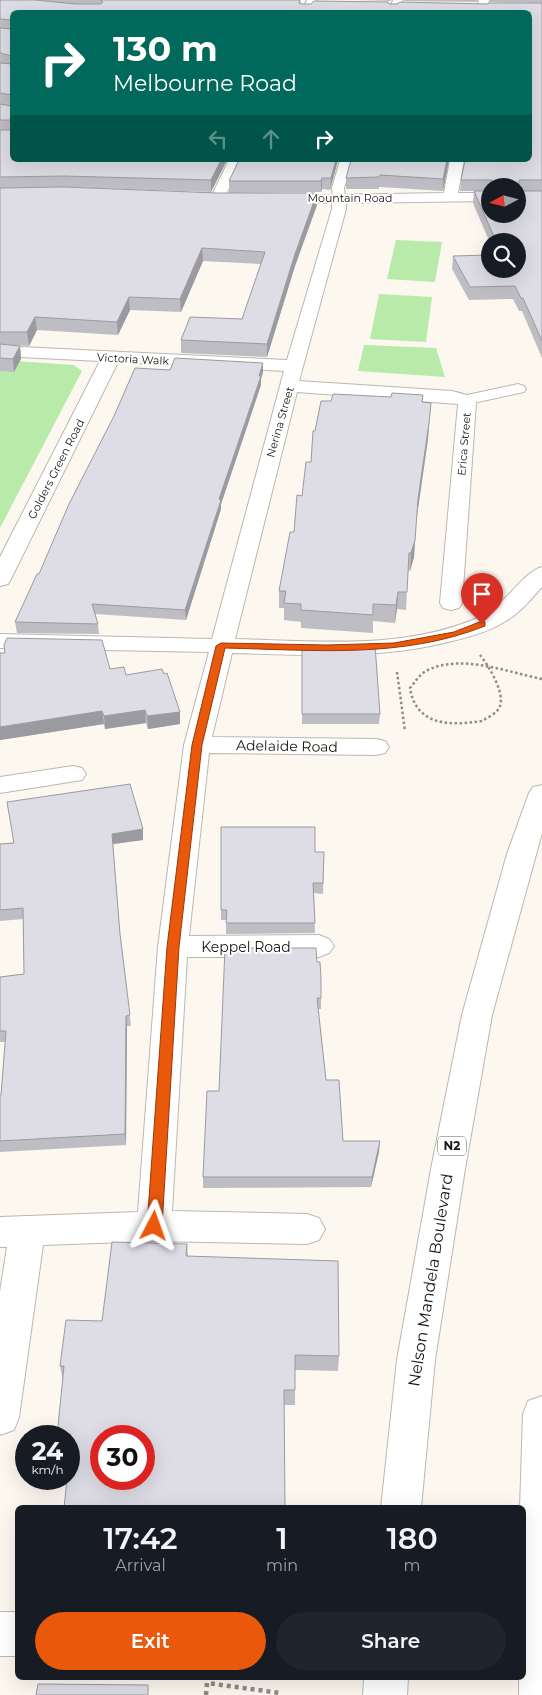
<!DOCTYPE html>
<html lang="en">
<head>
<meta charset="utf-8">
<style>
	:root { --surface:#171b24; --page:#20242c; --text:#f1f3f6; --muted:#9ea1a6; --accent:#ea580c }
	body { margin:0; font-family:Montserrat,sans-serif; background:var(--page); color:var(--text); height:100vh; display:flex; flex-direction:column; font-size:19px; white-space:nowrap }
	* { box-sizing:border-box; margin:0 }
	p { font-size:16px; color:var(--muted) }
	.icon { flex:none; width:28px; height:28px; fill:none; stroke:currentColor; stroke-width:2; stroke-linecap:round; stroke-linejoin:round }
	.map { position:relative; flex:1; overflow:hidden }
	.panel { position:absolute; left:15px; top:1505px; width:511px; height:175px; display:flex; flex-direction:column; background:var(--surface); border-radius:8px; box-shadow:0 5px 20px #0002 }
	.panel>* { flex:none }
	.top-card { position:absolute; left:10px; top:10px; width:522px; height:152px; border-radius:8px; box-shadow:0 5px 20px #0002; background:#00695c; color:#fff; overflow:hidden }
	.needle { width:32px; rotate:263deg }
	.fabs { position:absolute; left:481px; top:178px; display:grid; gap:10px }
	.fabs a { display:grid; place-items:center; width:45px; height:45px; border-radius:50%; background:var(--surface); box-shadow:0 5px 20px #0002; font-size:25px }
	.speed { position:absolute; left:15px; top:1425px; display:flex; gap:10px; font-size:25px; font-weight:700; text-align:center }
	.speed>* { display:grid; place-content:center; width:65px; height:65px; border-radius:50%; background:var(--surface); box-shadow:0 5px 20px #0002; line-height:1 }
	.speed small { font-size:12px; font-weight:400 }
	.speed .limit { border:8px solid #d22; background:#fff; color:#111 }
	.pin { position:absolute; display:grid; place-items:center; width:42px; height:42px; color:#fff; margin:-51px -21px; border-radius:50% 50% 50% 0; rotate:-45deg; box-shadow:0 0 5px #0007 }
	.pin .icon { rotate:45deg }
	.me { position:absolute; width:55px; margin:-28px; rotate:4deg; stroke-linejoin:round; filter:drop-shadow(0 0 4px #0008) }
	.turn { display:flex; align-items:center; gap:18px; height:105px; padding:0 20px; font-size:22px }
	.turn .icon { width:65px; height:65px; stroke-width:2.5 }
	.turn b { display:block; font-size:35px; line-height:42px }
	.lanes { display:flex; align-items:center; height:48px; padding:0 20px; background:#0003; justify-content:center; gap:25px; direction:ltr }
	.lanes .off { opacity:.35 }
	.eta { display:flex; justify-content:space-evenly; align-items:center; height:85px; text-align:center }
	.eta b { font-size:30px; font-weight:600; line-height:35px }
	.primary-button { display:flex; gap:10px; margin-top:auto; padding:10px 20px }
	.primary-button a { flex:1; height:58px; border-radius:30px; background:var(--accent); color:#fff; font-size:20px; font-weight:600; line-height:58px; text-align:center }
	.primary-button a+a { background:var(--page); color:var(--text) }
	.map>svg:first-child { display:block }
	.green { fill:#b8eaa9 }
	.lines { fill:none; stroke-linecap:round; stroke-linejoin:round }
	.lane-casing { stroke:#bcb7b0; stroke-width:2 }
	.street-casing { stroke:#bcb7b0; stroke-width:2 }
	.highway-casing { stroke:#bcb7b0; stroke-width:2 }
	.path-far1 { stroke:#8f8c87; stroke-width:2.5; stroke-dasharray:2.5 2.5; stroke-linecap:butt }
	.path { stroke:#8f8c87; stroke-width:4.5; stroke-dasharray:4 4; stroke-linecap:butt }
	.lane { fill:#fff; fill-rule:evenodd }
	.street { fill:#fff; fill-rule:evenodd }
	.highway { fill:#fff; fill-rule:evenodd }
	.path-bridge { stroke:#8f8c87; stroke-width:2.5; stroke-dasharray:2.5 2.5; stroke-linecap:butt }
	.wall { fill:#bfbdc4; fill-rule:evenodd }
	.shaded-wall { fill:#9b9aa0 }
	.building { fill:#dedce4; stroke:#9b9aa0; fill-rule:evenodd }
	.route { fill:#ea580c; stroke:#983908 }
	.labels { text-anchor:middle; stroke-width:4; stroke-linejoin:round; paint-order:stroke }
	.far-street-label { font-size:11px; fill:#171613; stroke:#fff }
	.shield { fill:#fff; stroke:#5d5c5a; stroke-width:1 }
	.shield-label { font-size:12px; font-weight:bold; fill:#171613 }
	.street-label { font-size:14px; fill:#171613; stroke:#fff }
	.near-street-label { font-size:16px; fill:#171613; stroke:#fff }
</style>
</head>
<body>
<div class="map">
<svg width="542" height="1695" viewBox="0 0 542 1695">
	<rect width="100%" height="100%" fill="#fcf7ef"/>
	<!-- green -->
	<path class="green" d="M396 240 442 242 435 282 387 279Z
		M379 294 432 297 426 342 370 339Z
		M364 345 436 348 445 377 358 371Z
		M0 360 74 365 82 371 0 528Z"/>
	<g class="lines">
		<!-- lane casing -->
		<g class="lane-casing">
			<path id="lane" d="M393 0H403L397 12H389Z
				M340 160H352L344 188 345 198 339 202 333 198 332 188Z
				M518 384 524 386 526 389 524 392 464 405 458 403 456 400 458 397Z"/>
		</g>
		<!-- street casing -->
		<g class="street-casing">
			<path id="street" d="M307 0H317L311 12H301Z
				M479 0H489L486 12H476Z
				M229 160H243L222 202H212L210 199Z
				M450 160H464L458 193H490V201L346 203V209L299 381 452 391C462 394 470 394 476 403L462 603 459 608 451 610 443 608 440 603 458 404 297 392 235 639C317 641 408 651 484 615 505 605 523 572 542 567V587C531 599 520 613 506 621 490 631 470 637 452 641 380 660 306 655 232 653L212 737 376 739 385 741 389 747 385 753 376 755 209 753 189 936 319 935 329 939 334 946 329 953 319 957H187L172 1211 307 1214 319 1218 325 1229 319 1240 307 1244 154 1241 43 1245 19 1417 14 1430 0 1435V1292L7 1247H0V1217L138 1212 158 947 184 745 209 652 0 648V634L212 639 284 371 118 362 11 579 8 584 0 586V557L100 361 0 356V346L287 360 332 209V203H279L274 202 272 199 274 196 444 193Z
				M73 766 82 768 86 774 82 780 0 793V777Z
				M0 1612H18V1656H0Z"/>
		</g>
		<!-- highway casing -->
		<g class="highway-casing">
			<path id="highway" d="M542 785V833L492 1015 465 1169 435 1360 421 1508H381L397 1360 431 1169 462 1015 507 854 529 793 533 787Z
				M542 1396V1695H519V1678H524V1508H520L523 1414 528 1401Z
				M364 1678H408L407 1695H363Z"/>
		</g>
		<!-- path-far1 -->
		<path class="path-far1" d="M480 655C488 665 505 692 500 706 498 713 488 717 482 721
			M397 672 405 731"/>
		<!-- path -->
		<path class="path" d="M206 1695 207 1683 280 1693 279 1695"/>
		<!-- lane -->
		<use href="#lane" class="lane"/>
		<!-- street -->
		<use href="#street" class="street"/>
		<!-- highway -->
		<use href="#highway" class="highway"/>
		<!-- path-bridge -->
		<path class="path-bridge" d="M482 721C450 726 416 726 410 688 415 682 419 675 426 671 460 653 507 672 542 679"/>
	</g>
	<!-- wall -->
	<path class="wall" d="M0 0H300L301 4H487L542 3V358L522 311H519L513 299 469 300 452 269 453 256 490 269 518 241H490V243L473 203 474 191H477H460L461 180 530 12 12 160H227L211 192 65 187 0 188V63L3 64 0 63ZM490 186H518L490 214Z
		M357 0H391V1Z
		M404 0H478L477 2 405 1Z
		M490 0H542V3L490 2Z
		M239 160H338L330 190 322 189 321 192 229 193V181Z
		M449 160 443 191 379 187V189H346V178Z
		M0 188 217 193H317V205L295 266 267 357 181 353V340L242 319 261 264 203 261 181 312 130 310 118 335 37 330 29 346 12 345 20 346 21 359 14 372 0 371Z
		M263 363V372L261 379V385L221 504V509L186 620 95 614 98 624 99 634 17 633 15 622 39 574 170 370Z
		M422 402 431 403 428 439 417 515 414 557 410 571 408 570 406 610 397 609 395 623 373 621V633L301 628V622L284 620V608H279V591L294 532 302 496 311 462 315 431Z
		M302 650 380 714 379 724H302Z
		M110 669 126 675 180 724 148 729 146 723 105 729 104 724 0 740Z
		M143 829V840L113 844 120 937 131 1026H127L126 1145 0 1152V1095H1L5 1042H0V977L24 974 23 919 0 921V844Z
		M315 852H324L323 894 314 893 315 933 226 934V920H221V910Z
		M321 979V1009H318L326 1080 343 1141 379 1152 371 1187 203 1188V1177L219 1091Z
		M187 1244 188 1256 339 1356 338 1371 295 1370V1405H285L69 1464V1436L63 1381 60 1366 102 1321Z"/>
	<!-- shaded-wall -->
	<path class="shaded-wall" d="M221 160H227L211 192V180Z
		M336 160H338L330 190 331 178Z
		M447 160H449L443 191V179Z
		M322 178V189L321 192V181Z
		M317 193V205L295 266 267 357V344L295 254Z
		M202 248 203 261 181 312 180 299Z
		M129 297 130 310 118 335 117 322Z
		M35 317 37 330 29 346 27 332Z
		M20 346 21 359 14 372 13 359Z
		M263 363V372L261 379V385L221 504V509L186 620 185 610 219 499Z
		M429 423 428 439 417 516 418 499Z
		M415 540 414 557 410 571 411 553Z
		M398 592 397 609 395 623 396 605Z
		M145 710 146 723 105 729 104 716Z
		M102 711 104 724 0 740V727Z
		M180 712V724L148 729 147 716Z
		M143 829V840L113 844 112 834Z
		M126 1016 127 1026 126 1145 125 1134Z
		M380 1141 379 1152 371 1187 372 1177Z"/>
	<!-- building -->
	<path class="building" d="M0 0H35L76 4H101L103 2 100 0H300L299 3 301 4H311L314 1 388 2 389 4H397L400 2 487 4 489 3H542V180H519L518 188V186H493V181L491 180H461L465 160H530V12H12V160H221L211 180 64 176 0 177V130H12V120H0V104L12 106V95L0 93V63L12 64V56L0 53V28L12 29V20L0 19Z
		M239 160H336L331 178H322L321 181H229Z
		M351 160H447L443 179 380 175 379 177 346 178Z
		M64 187 217 193H317L295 254 267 344 181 340 190 317 242 319 265 252 202 248 180 299 129 297 117 322 35 317 27 332H0V188Z
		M518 189 519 191H542V341L523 298H521L515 286 470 287 453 256 490 255V269H518V241H496L474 191H490V214H518Z
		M0 344 20 346 13 359 0 358Z
		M175 358 263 363 259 376H261L219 499 221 500 185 610 92 604 98 624 15 622 37 574H39L69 504 114 416 135 368 170 370Z
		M392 393 423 395 422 402 431 403 429 423 418 499 415 540 411 553H409L407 592H398L396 605 373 604V615L301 610V604L284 603 286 591H279L290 532H294L297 495 302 496 306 462H311L313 431H315L321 401H331L333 394 391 397Z
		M7 638 102 640 110 669 124 667 126 675 162 669 164 674 167 673 180 712 147 716 145 710 104 716 102 711 0 727V653H5L4 645Z
		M375 645 380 714H302V650L324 647Z
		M130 784 143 829 112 834 120 934 130 1015 126 1016 125 1134 0 1141V1095H1L6 1031H0V977L24 974 23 908 0 910V844L14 843 7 802Z
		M221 827H315V852H324L323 883H313L315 923H226L227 910H221Z
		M225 948H316L317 962H320L321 979V998H317L326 1080H339L343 1141H380L372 1177H203L207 1091H219Z
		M112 1242 187 1244 186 1256 338 1261 339 1356 295 1355V1390H284L285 1508H64L67 1479H69V1467L71 1449 69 1450V1436H57L64 1366H60L66 1320 102 1321ZM101 1436H144V1479H101Z
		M38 1684 148 1685V1695H36Z"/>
	<!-- route -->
	<path class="route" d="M482 621 485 622V626C402 659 313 650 225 648L202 745 179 947 162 1226 160 1230 154 1232 149 1230 147 1226 167 947 192 745 216 646 221 643 327 645 394 643 454 632Z"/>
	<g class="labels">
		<!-- far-street labels -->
		<g class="far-street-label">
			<text x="350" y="202">Mountain Road</text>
			<text transform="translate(133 359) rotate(3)" y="4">Victoria Walk</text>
			<text transform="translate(280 422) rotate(-74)" y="4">Nerina Street</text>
			<text transform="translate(464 444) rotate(-85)" y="4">Erica Street</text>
			<text transform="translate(56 469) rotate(-63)" y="4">Golders Green Road</text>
		</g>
		<!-- shield labels -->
		<rect class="shield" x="438" y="1136.5" width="28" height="19" rx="4"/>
		<g class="shield-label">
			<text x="452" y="1150">N2</text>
		</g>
		<!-- street labels -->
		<g class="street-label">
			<text transform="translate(287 746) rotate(1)" y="5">Adelaide Road</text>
			<text x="246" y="952">Keppel Road</text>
		</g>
		<!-- near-street labels -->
		<g class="near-street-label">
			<text transform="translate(430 1280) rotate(-81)" y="6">Nelson Mandela Boulevard</text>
		</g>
	</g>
</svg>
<div class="fabs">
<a><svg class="needle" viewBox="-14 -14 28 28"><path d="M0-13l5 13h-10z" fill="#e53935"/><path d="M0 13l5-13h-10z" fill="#9ea1a6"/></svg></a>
<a><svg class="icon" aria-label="search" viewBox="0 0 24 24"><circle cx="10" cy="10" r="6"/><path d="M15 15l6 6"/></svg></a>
</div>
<div class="speed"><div>24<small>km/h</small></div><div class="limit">30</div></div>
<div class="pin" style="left:482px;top:624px;background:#d93025"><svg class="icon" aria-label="arrive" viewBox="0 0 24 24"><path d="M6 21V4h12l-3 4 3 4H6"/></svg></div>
<svg class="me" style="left:154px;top:1226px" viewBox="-20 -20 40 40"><path d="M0-17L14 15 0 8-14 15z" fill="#ea580c" stroke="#fff" stroke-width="4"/></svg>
<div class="top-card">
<div class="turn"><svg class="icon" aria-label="right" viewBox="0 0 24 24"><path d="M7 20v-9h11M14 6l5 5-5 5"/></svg><div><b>130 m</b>Melbourne Road</div></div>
<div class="lanes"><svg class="icon off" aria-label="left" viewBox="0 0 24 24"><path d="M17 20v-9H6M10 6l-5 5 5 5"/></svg><svg class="icon off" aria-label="ahead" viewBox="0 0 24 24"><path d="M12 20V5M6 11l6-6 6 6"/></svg><svg class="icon" aria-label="right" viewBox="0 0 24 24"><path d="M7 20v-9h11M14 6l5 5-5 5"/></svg></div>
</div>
<section class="panel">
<div class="eta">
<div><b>17:42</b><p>Arrival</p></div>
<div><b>1</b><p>min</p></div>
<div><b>180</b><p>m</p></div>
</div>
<div class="primary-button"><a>Exit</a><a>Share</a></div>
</section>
</div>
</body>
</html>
